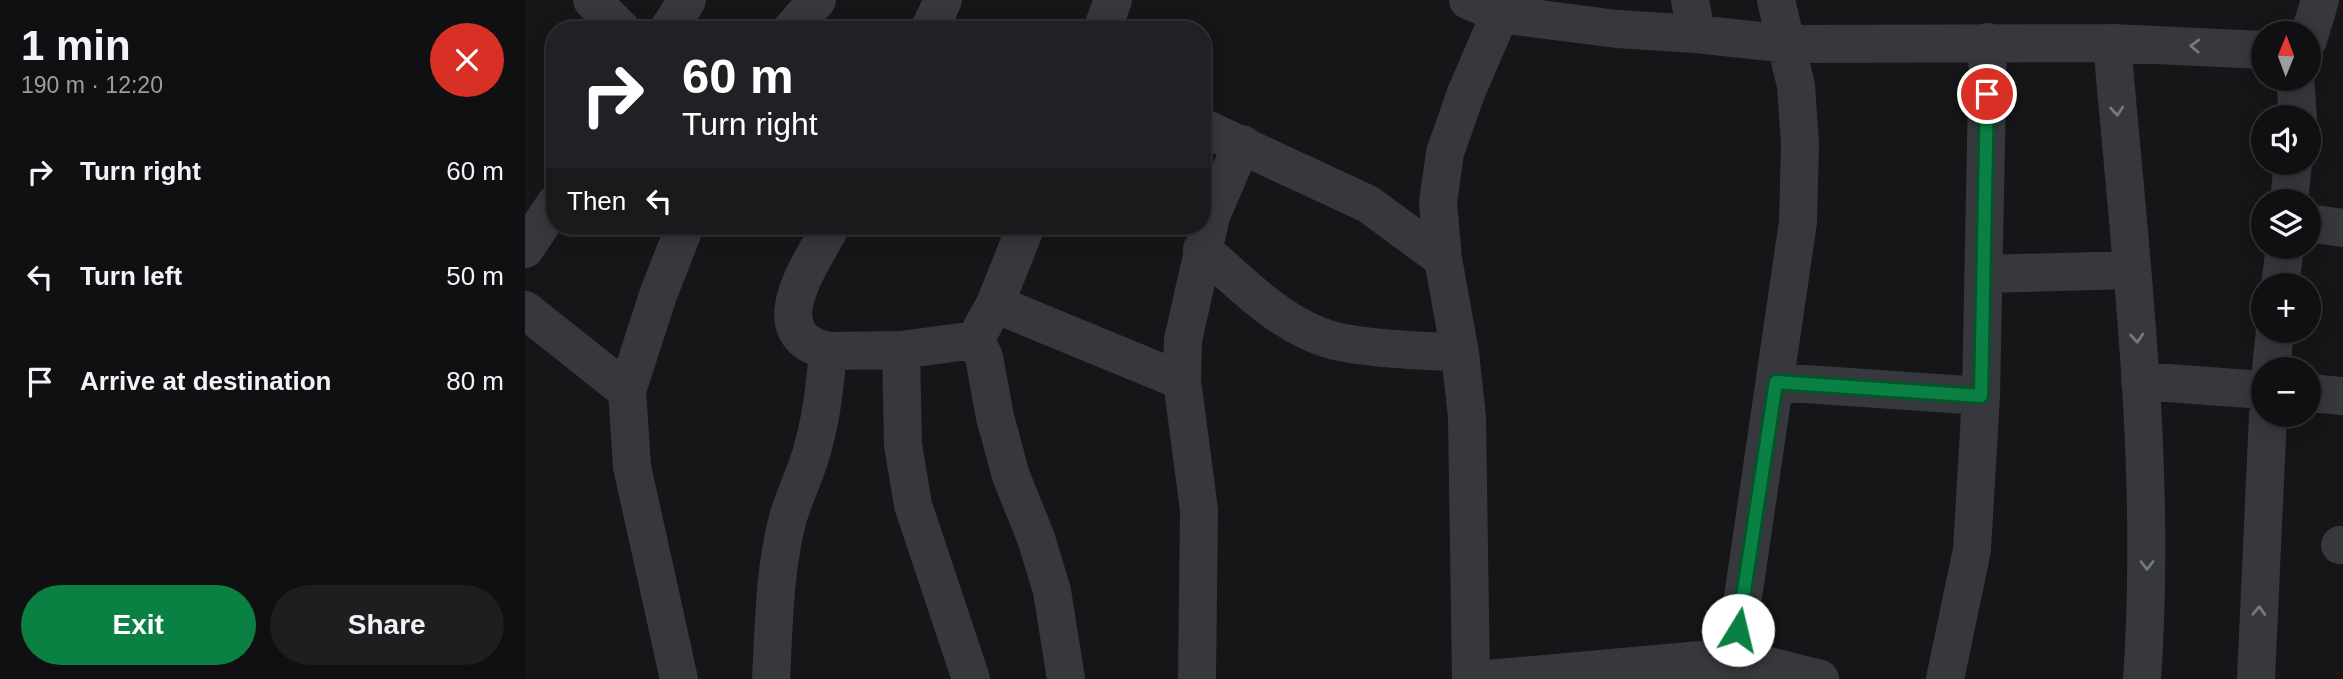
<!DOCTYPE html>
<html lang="en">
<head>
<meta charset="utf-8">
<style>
	:root { --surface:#101012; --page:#1e1e20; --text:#f1f3f6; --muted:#9c9d9f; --line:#303032; --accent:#0b8043 }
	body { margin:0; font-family:Helvetica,sans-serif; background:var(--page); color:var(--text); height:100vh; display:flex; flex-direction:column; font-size:26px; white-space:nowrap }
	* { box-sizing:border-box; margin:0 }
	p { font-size:23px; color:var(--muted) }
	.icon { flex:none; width:38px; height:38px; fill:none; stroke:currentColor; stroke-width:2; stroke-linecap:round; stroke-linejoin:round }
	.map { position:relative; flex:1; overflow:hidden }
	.side { display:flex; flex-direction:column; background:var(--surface); width:525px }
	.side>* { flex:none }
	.guide { position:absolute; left:21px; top:21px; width:665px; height:214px; border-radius:28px; box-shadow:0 4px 18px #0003,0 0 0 2px var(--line); background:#202124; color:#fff; overflow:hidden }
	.needle { width:46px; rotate:1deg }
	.controls { position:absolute; left:1726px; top:21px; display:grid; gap:14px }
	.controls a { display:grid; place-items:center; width:70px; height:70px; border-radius:50%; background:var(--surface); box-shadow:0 4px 18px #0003,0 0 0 2px var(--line); font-size:35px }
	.pin { position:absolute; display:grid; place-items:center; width:60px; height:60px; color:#fff; margin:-30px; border:4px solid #fff; border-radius:50%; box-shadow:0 2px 7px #0007 }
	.me { position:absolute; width:77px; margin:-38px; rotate:9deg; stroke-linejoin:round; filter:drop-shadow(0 0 5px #0008) }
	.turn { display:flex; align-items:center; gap:24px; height:147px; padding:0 21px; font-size:32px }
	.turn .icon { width:91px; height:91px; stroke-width:2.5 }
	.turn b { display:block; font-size:49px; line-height:60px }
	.then { display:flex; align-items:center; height:66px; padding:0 21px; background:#0003; gap:14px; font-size:26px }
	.round { display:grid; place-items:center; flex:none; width:74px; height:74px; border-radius:37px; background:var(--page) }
	.summary { display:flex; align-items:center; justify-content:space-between; height:119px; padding:0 21px }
	h1 { font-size:42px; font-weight:700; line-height:52px }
	.button { display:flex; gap:14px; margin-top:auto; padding:14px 21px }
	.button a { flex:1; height:80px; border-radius:42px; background:var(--accent); color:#fff; font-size:28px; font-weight:700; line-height:80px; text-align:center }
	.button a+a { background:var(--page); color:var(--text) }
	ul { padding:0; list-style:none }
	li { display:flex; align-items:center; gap:21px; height:105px; padding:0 21px }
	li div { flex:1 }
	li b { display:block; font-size:26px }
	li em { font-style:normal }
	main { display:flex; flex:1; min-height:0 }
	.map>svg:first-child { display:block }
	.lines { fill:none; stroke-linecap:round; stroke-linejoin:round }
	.minor { stroke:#37383d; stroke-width:38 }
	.oneway { stroke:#757881 }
	.route-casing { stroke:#07532c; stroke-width:18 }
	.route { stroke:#0b8043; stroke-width:12 }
</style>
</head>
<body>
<main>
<section class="side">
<div class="summary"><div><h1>1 min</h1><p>190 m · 12:20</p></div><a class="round" style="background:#d93025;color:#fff"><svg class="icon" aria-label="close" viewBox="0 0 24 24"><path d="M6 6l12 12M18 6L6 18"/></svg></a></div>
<ul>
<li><svg class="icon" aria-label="right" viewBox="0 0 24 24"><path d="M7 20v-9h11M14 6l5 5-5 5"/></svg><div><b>Turn right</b></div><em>60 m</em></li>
<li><svg class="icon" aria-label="left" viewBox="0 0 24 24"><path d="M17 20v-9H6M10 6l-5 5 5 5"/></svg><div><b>Turn left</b></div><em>50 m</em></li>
<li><svg class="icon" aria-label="arrive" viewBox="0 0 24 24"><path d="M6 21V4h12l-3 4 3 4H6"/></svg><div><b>Arrive at destination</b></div><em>80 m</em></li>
</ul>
<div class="button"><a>Exit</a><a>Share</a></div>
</section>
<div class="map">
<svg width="1818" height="679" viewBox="0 0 1818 679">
	<rect width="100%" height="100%" fill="#161618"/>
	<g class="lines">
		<!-- minor -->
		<path class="minor" d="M67 0 97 30
			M943 0 975 14 1092 29 1171 34 1262 44 1587 43 1738 50
			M1165 0 1171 34
			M143 30 162 0
			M266 30 292 0
			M404 30 418 0
			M577 30 588 0
			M1783 40 1795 0
			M1587 43C1605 254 1632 467 1617 679
			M1770 79 1773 117
			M677 127 843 204 918 259
			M1764 201 1768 163
			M1783 223 1818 228
			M306 226C287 263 233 334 303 351L376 350 450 340 470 304 501 226
			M0 249 30 204
			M677 249C716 283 758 328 810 341 851 350 894 350 935 353
			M1458 274 1606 270
			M1755 285 1760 247
			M470 304 657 381
			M0 310 102 391
			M450 340 459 357 470 417 486 476 511 538 527 591 541 679
			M376 350 378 445 388 505 446 679
			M1746 369 1750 331
			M1615 381 1738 390
			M1251 382 1456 396
			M1783 393 1818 396
			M1815 545H1818
			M154 679 107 467 102 391 133 295 160 226
			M246 679C249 626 249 570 263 518 270 494 282 471 288 447 297 415 300 384 303 351
			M672 679 674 510 657 381 658 340 686 216 717 144
			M946 679 942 417 935 353 918 259 913 202 920 153 941 93 975 14 974 0
			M962 679 1209 657 1295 679
			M1206 679 1273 222 1275 144 1271 86 1251 0
			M1420 679 1447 550 1456 396 1463 42
			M1731 679 1743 415"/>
	</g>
	<!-- one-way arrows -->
	<defs><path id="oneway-chevron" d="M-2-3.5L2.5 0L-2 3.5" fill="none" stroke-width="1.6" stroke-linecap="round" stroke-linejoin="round" transform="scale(1.75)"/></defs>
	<g class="oneway">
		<use href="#oneway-chevron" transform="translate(1670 46) rotate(-178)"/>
		<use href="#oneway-chevron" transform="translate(1592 111) rotate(85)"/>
		<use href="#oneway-chevron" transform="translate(1612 338) rotate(85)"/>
		<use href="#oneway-chevron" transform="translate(1622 565) rotate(90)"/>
		<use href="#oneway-chevron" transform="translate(1734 611) rotate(-88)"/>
	</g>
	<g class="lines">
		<!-- route casing -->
		<g class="route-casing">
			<path id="route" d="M1213 630 1251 382 1456 396 1462 94"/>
		</g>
		<!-- route -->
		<use href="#route" class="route"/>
	</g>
</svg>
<div class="controls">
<a><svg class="needle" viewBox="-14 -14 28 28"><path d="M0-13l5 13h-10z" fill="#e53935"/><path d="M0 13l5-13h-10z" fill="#9c9d9f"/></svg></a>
<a><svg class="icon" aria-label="sound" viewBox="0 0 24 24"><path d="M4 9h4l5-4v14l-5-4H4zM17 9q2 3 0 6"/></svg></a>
<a><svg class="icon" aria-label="layers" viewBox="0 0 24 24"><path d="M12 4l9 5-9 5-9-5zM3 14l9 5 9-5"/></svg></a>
<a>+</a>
<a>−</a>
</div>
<div class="pin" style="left:1462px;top:94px;background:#d93025"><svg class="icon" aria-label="arrive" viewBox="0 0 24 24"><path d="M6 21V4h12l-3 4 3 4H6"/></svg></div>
<svg class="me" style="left:1213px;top:630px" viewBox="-20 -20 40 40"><circle r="19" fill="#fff"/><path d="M0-13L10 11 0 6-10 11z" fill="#0b8043"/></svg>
<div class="guide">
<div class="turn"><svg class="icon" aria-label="right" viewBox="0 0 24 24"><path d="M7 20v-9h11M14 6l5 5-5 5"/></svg><div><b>60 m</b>Turn right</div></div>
<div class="then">Then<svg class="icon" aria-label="left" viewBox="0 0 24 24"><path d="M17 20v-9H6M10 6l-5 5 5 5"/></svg></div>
</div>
</div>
</main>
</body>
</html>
